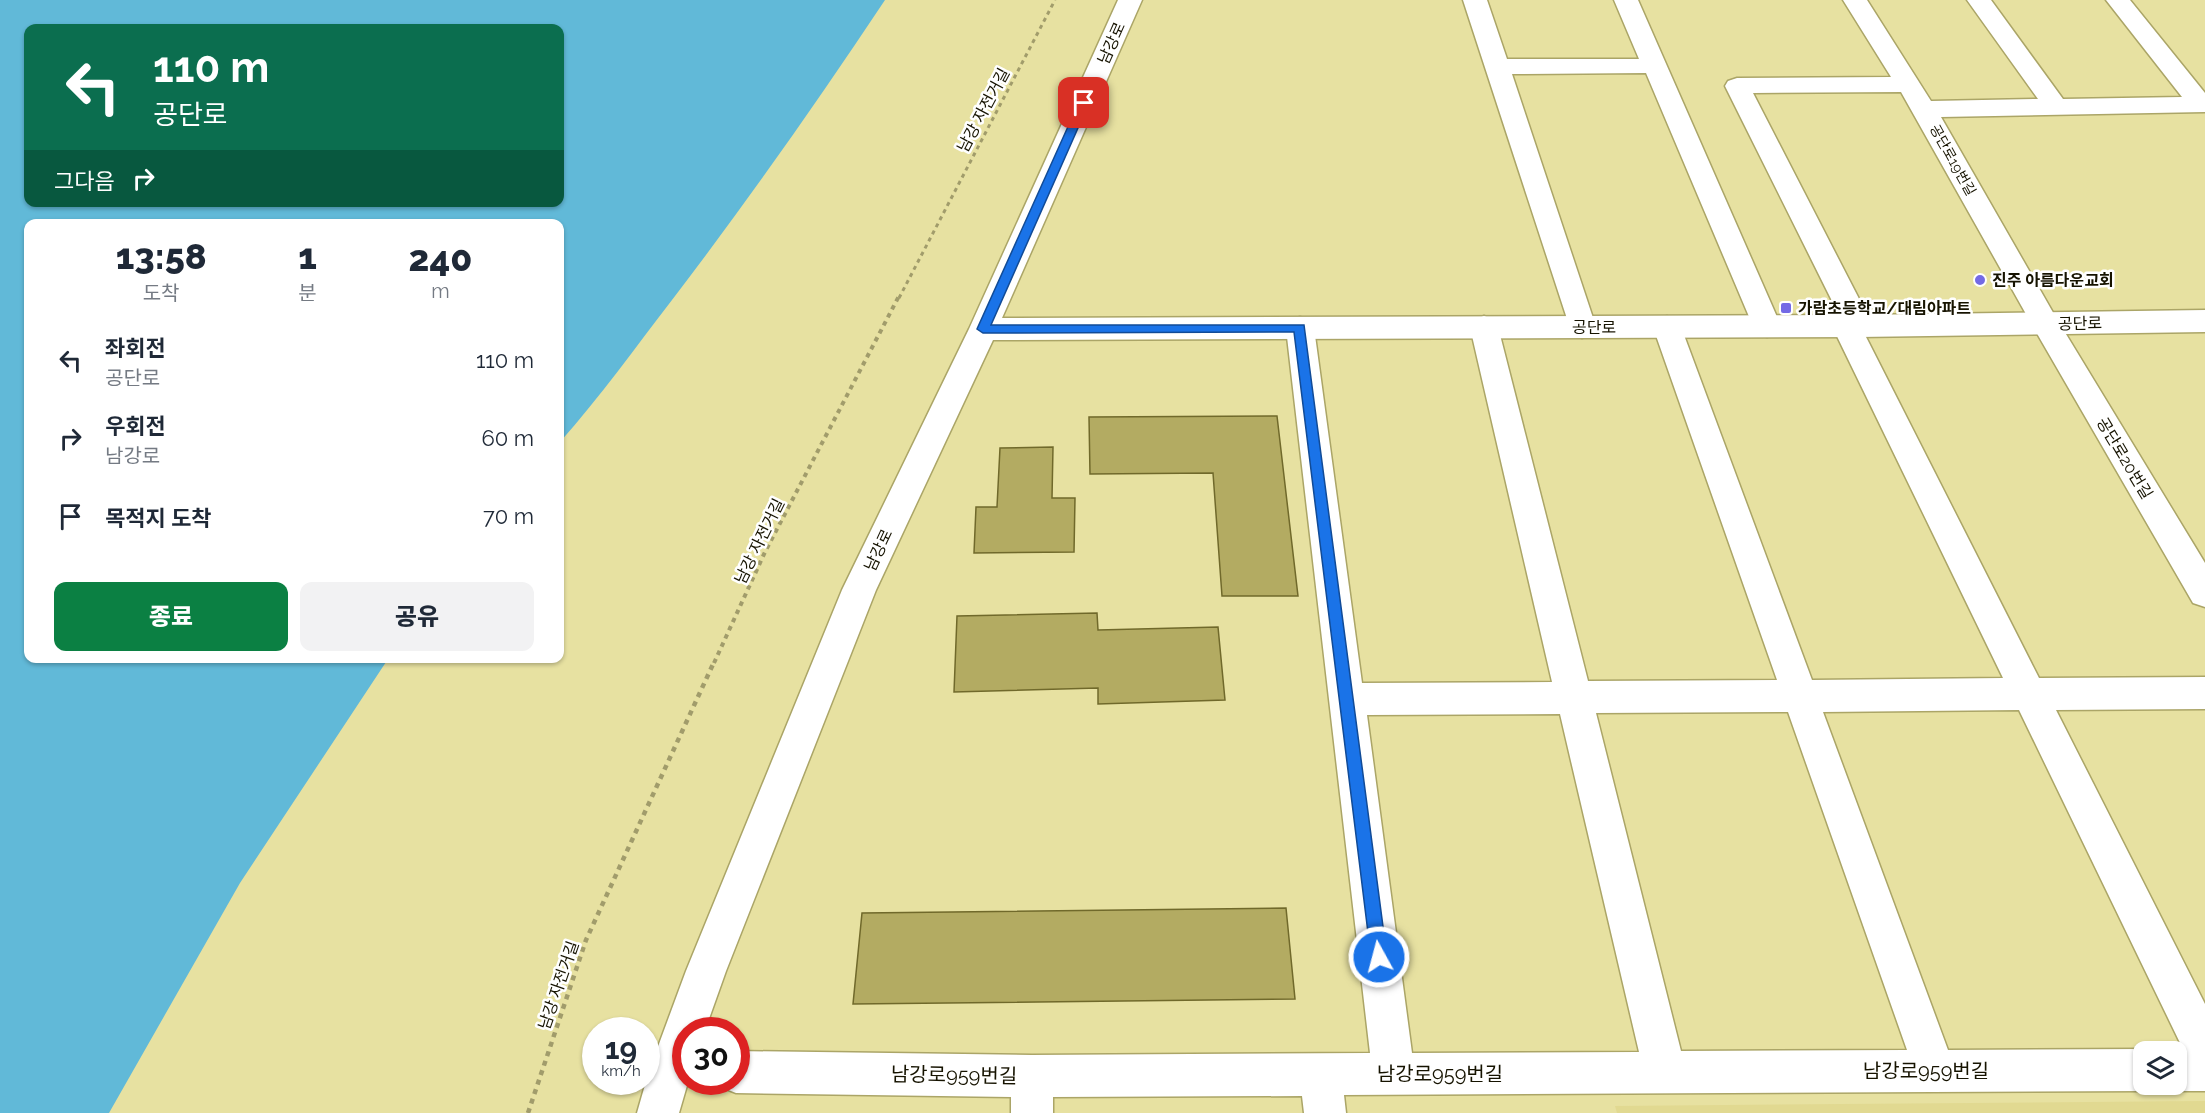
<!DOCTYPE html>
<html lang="ko">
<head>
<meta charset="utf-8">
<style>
	:root { --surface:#fff; --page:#f2f2f3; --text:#1f2937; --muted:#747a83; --accent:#0b8043 }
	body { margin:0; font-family:Raleway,"Noto Sans KR",sans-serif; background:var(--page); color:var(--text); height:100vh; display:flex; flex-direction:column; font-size:22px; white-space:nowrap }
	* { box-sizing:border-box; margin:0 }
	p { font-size:20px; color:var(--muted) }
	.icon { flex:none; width:33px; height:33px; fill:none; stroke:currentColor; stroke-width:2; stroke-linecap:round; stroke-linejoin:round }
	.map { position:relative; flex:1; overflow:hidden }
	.side { position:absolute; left:24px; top:219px; width:540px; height:444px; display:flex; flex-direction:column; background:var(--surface); border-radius:12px; box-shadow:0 2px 4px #0004 }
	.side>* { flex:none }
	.banner { position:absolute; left:24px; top:24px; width:540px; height:183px; border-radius:12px; box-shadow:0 2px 4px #0004; background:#0b6e4f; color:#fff; overflow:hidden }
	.controls { position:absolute; left:2133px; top:1041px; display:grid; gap:12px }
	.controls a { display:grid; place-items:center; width:54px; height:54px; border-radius:12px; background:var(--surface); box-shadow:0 2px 4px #0004; font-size:30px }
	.speed { position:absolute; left:582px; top:1017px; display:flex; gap:12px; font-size:30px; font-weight:700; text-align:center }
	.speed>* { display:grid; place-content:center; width:78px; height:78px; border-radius:50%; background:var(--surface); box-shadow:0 2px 4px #0004; line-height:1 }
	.speed small { font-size:15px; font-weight:400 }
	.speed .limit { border:9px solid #d22; background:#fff; color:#111 }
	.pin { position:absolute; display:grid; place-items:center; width:51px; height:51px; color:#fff; margin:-26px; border-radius:12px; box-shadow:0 3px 9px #0006 }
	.me { position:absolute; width:66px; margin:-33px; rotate:353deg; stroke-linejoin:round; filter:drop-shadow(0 0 4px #0008) }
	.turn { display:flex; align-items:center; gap:21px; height:126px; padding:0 30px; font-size:27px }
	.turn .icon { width:78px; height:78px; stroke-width:2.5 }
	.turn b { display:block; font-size:42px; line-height:51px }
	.then { display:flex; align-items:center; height:57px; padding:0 30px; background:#0003; gap:12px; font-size:22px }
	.eta { display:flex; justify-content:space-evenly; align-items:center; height:102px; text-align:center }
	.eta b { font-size:36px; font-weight:800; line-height:42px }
	.action { display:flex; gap:12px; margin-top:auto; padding:12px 30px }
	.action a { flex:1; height:69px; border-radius:12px; background:var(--accent); color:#fff; font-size:24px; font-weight:800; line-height:69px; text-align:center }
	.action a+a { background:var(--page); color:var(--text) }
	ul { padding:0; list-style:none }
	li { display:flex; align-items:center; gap:18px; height:78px; padding:0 30px }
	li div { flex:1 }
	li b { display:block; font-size:22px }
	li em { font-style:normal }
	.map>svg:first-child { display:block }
	.built { fill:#e1d991 }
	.water { fill:#61b9d8; fill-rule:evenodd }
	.building { fill:#b3ab62; stroke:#70692b; stroke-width:1.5 }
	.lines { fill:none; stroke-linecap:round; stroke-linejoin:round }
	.street-casing { stroke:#aba567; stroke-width:3 }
	.secondary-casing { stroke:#aba567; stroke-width:3 }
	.path-far2 { stroke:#a19c6b; stroke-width:3; stroke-dasharray:4 4; stroke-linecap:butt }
	.path-far1 { stroke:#a19c6b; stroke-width:4; stroke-dasharray:4.5 4.5; stroke-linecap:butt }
	.path { stroke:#a19c6b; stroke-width:4.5; stroke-dasharray:5 5; stroke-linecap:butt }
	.street { fill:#fff; fill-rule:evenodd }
	.secondary { fill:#fff; fill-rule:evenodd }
	.route { fill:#1a73e8; stroke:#114b97; stroke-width:1.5 }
	.poi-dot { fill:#746ae5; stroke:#fff; stroke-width:2 }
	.labels { text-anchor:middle; stroke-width:5; stroke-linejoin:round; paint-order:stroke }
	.far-street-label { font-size:14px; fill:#161300; stroke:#fff }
	.street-label { font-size:16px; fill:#161300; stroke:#fff }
	.poi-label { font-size:16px; font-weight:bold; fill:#161300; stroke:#fff; text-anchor:start }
	.near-street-label { font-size:20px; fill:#161300; stroke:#fff }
</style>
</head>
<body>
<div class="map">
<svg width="2205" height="1113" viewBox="0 0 2205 1113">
	<rect width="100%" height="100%" fill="#e7e1a1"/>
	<!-- built -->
	<path class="built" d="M2205 1101V1113H1617L1615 1106Z"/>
	<!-- water -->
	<path class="water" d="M0 0H885C817 102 747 202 672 300 635 348 600 397 560 442V224H28V658L388 659 240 883 109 1113H0ZM28 28H560V202H28Z"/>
	<!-- building -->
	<path class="building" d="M1277 416 1298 596H1222L1213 473 1090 474 1089 417Z
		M1053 447 1052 498H1075L1074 552 974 553 976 507H997L1000 448Z
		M1097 613 1098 630 1218 627 1225 700 1098 704V688L954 692 957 616Z
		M1286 908 1295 999 853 1004 862 913Z"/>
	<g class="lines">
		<!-- street casing -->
		<g class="street-casing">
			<path id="street" d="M1463 0H1487L1507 59H1639L1614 0H1638L1781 326 1777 333 1767 337 1757 333 1753 326 1646 73 1512 74 1596 327 1592 334 1582 338 1572 334Z
				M1843 0H1867L1931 101 2038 99 1967 0H1991L2063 99 2182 97 2106 0H2130L2205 93V112L1941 117 2055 316 2205 563V607L2193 603 2035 330 1901 92 1753 93 1873 326 1869 333 1865 335 2039 678 2205 677V709L2056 710 2205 1004V1091H2176L2161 1085 2176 1084V1052H2170L2183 1049 2019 710 1823 712 1948 1050 2144 1049 2150 1052H2144V1084H2159L2144 1091 1344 1095 1346 1113H1304L1302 1096 1053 1097V1113H1011V1097L736 1093 721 1087 719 1082H736V1051L1032 1055 1370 1053 1286 328 1290 320 1300 317 1310 320 1314 328 1362 683 1552 682 1470 327 1474 320 1484 316 1494 320 1498 327 1588 681 1777 680 1653 327 1657 320 1667 316 1677 320 1681 327 1812 680 2003 678 1832 326 1836 319 1840 317 1725 86 1728 81 1737 78 1891 77ZM1788 712 1907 1050 1681 1051 1596 713ZM1560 714 1639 1052 1412 1053 1367 715Z"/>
		</g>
		<!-- secondary casing -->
		<g class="secondary-casing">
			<path id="secondary" d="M1118 0H1142L1002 318 1859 315 2205 310V332L1859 337 993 340 876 590 726 971 705 1030H686V1082H688L679 1113H637L649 1071 686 971 842 590 969 329Z"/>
		</g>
		<!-- path-far2 -->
		<path class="path-far2" d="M899 298 1055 0"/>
		<!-- path-far1 -->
		<path class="path-far1" d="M714 663 765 552 899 296"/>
		<!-- path -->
		<path class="path" d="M528 1113 586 940 714 662"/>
		<!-- street -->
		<use href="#street" class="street"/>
		<!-- secondary -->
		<use href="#secondary" class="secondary"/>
	</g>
	<!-- route -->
	<path class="route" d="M1080 100H1084L1089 103 991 325H1304L1387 957 1385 963 1379 965 1373 963 1371 957 1294 332 983 333 977 329Z"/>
	<!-- markers -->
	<g class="poi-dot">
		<circle cx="1980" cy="280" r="6"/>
		<rect x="1780" y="302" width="12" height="12" rx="3"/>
	</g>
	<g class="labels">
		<!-- far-street labels -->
		<g class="far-street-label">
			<text transform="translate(1953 160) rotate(61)" y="5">공단로19번길</text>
		</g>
		<!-- street labels -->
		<g class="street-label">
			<text transform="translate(1111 43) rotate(-66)" y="6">남강로</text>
			<text transform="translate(983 110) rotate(-62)" y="6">남강 자전거길</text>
			<text transform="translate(2080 323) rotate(-1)" y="6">공단로</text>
			<text x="1594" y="333">공단로</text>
			<text transform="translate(2125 458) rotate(59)" y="6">공단로20번길</text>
			<text transform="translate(759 541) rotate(-64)" y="6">남강 자전거길</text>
			<text transform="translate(878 550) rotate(-65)" y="6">남강로</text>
			<text transform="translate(558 985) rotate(-71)" y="6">남강 자전거길</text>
		</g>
		<!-- poi labels -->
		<g class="poi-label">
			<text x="1992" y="286">진주 아름다운교회</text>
			<text x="1798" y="314">가람초등학교/대림아파트</text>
		</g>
		<!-- near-street labels -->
		<g class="near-street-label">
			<text x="1926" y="1078">남강로959번길</text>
			<text x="1440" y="1081">남강로959번길</text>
			<text transform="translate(954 1075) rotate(1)" y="7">남강로959번길</text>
		</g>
	</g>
</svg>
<div class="controls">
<a><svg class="icon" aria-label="layers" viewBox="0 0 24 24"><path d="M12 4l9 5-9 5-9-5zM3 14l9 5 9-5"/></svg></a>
</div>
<div class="speed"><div>19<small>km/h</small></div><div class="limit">30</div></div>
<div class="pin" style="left:1084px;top:103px;background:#d93025"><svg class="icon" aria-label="arrive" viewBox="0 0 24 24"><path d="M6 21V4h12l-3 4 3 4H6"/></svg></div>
<svg class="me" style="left:1379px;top:957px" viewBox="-20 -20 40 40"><circle r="17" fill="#1a73e8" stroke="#fff" stroke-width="3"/><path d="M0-11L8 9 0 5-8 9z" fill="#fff"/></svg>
<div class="banner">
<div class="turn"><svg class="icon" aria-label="left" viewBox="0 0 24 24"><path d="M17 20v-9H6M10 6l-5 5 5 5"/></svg><div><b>110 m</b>공단로</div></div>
<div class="then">그다음<svg class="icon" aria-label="right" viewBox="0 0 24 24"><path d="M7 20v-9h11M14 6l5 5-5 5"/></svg></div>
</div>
<section class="side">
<div class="eta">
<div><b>13:58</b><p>도착</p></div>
<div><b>1</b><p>분</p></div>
<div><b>240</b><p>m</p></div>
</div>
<ul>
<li><svg class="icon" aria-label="left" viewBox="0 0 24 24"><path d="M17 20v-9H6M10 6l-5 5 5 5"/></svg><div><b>좌회전</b><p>공단로</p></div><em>110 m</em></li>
<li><svg class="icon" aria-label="right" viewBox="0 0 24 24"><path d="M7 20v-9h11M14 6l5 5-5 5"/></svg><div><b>우회전</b><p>남강로</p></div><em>60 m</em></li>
<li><svg class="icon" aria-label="arrive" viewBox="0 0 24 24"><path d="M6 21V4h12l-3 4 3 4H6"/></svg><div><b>목적지 도착</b></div><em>70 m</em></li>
</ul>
<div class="action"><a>종료</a><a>공유</a></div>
</section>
</div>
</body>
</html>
